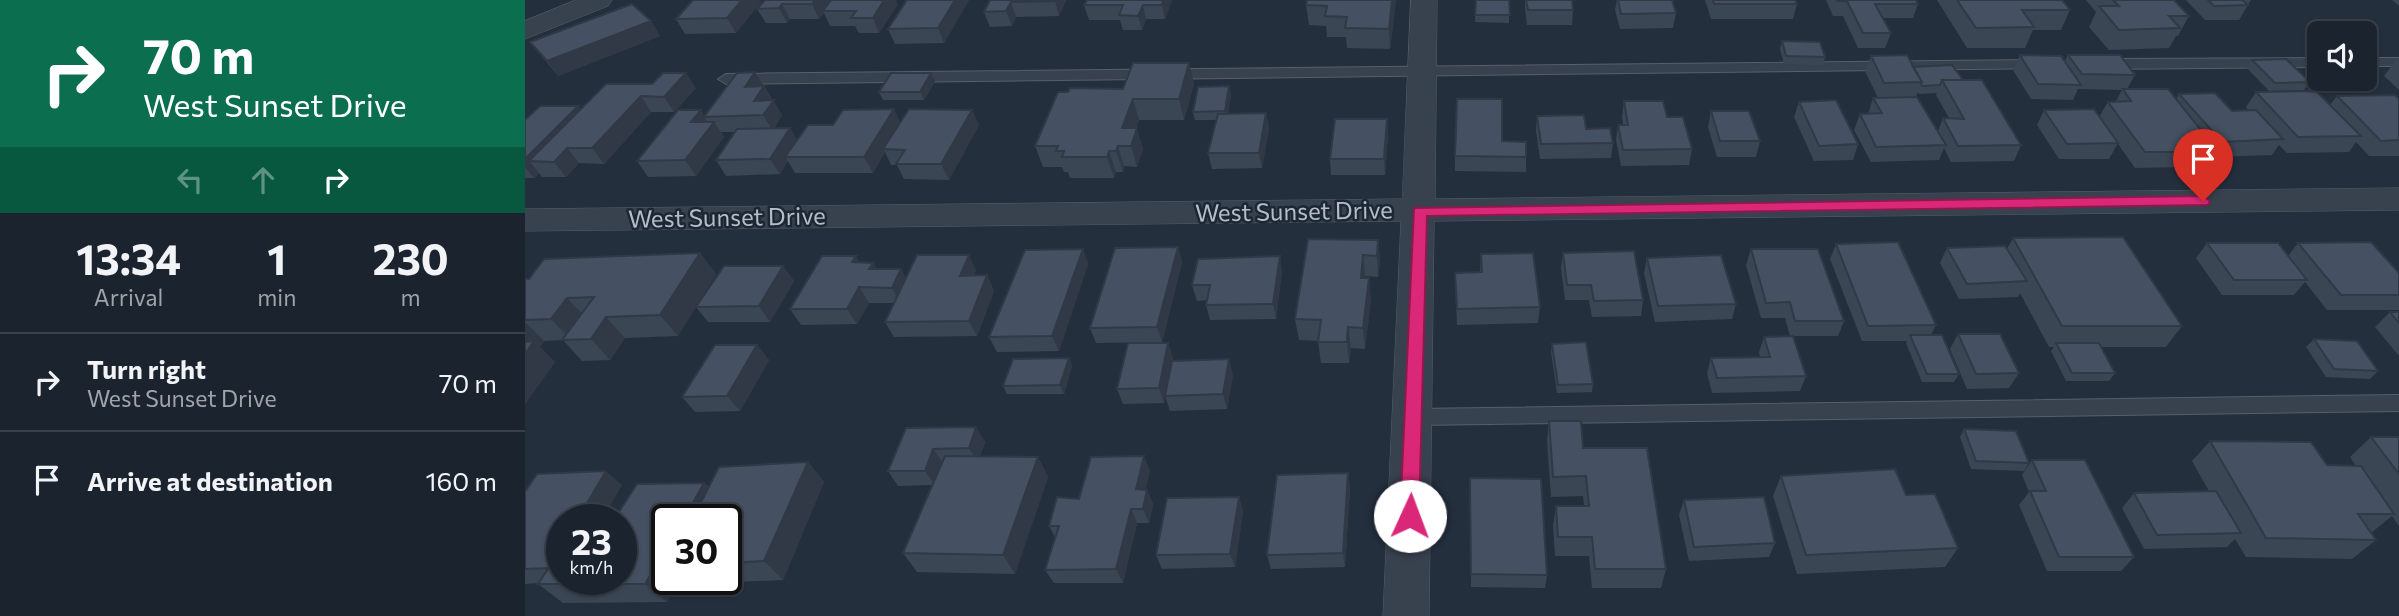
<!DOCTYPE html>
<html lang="en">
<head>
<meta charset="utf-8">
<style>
	:root { --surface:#1b232e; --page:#242b36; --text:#f1f3f6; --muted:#a0a4aa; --line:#39404a }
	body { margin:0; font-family:Commissioner,sans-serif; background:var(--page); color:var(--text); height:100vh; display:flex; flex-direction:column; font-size:26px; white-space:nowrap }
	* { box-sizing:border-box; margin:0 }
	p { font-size:23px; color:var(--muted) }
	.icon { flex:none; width:38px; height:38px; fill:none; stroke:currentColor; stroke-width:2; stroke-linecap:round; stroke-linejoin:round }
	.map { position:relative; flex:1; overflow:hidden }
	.drawer { display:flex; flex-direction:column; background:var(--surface); width:525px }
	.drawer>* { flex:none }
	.guide { background:#0b6e4f; color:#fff; overflow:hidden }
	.fabs { position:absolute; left:1782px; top:21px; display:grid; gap:14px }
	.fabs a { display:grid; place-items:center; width:70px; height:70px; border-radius:10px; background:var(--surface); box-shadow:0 2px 5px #0004,0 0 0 2px var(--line); font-size:35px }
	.speed { position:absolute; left:21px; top:504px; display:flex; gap:14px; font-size:35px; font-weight:700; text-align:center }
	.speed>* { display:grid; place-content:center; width:91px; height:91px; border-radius:50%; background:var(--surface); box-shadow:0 2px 5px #0004,0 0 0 2px var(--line); line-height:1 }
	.speed small { font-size:18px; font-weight:400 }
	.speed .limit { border:4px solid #111; border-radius:10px; background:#fff; color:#111 }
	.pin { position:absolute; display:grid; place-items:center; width:60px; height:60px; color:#fff; margin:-72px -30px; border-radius:50% 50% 50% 0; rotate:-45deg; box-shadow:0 0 7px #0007 }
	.pin .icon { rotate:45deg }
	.me { position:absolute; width:77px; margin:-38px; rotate:2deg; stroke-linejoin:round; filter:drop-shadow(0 0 5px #0008) }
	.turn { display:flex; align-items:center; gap:24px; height:147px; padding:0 28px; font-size:32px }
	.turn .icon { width:91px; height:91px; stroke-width:2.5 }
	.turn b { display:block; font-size:49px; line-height:60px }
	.lanes { display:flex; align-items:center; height:66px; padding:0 28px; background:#0003; justify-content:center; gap:35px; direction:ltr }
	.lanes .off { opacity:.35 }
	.eta { display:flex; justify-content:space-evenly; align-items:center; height:119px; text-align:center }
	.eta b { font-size:42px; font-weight:700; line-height:49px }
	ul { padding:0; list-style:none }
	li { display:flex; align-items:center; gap:21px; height:98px; padding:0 28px; border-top:2px solid var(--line) }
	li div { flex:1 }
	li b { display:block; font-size:26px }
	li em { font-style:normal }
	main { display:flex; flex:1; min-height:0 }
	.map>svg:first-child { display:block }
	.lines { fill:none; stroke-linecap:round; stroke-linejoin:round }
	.lane-casing { stroke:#565f6c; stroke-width:2 }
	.street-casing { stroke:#565f6c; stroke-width:1 }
	.lane { fill:#38414e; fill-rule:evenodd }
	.street { fill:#38414e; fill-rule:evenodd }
	.wall { fill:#3b4654; fill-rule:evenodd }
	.shaded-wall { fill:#303945 }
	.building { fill:#455162; stroke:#303945; stroke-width:2 }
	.route { fill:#db2777; stroke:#8e194d; stroke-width:2 }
	.labels { text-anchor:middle; stroke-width:5; stroke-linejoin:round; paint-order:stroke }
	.street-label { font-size:24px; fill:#b4bcc9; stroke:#1d2633 }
</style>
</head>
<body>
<main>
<section class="drawer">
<div class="guide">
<div class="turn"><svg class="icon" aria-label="right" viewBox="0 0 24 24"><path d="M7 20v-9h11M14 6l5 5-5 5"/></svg><div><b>70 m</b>West Sunset Drive</div></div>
<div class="lanes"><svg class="icon off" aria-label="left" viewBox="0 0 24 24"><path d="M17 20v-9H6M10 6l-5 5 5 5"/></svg><svg class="icon off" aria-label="ahead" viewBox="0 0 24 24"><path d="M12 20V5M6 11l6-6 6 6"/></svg><svg class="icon" aria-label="right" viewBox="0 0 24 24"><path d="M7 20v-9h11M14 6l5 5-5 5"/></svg></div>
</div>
<div class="eta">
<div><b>13:34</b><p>Arrival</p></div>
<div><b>1</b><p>min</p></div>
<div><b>230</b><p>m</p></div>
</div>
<ul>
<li><svg class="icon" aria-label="right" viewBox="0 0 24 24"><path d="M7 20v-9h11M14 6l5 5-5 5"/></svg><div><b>Turn right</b><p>West Sunset Drive</p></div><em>70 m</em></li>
<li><svg class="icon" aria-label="arrive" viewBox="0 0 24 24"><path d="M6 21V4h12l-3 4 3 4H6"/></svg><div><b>Arrive at destination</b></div><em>160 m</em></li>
</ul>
</section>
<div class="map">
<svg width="1874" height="616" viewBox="0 0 1874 616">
	<rect width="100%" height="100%" fill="#242f3e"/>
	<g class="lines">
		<!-- lane casing -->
		<g class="lane-casing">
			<path id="lane" d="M1794 58V67L1577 69 1569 64 1577 59Z
				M1839 58H1874V66H1839Z
				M1516 60 1521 62 1524 65 1521 68 201 84 193 79 201 74Z
				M1874 395V411L888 425 881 423 877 417 881 411 888 409Z"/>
		</g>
		<!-- street casing -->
		<g class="street-casing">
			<path id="street" d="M51 0H87L83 6 0 39V21Z
				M886 0H912L910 199 1874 188V210L909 221 904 616H858L876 221 0 231V209L877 199Z"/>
		</g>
		<!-- lane -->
		<use href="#lane" class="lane"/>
		<!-- street -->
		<use href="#street" class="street"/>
	</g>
	<!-- wall -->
	<path class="wall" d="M240 0 373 4 354 33H334L330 26H305L299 13 294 19H265L262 23H241L232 9Z
		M444 0 419 43 370 44 363 29Z
		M465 0H541L534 16 491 17 487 26 465 27 459 12Z
		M562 0H647L640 19H621L617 30H598L595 20H564L559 5Z
		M782 0H871L865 49 822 48 821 37H802L801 26 784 25 781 5Z
		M951 0H984V23L950 22Z
		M1000 0H1047L1048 10 1047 25H1002L1000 7Z
		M1092 0H1147L1151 13 1148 28 1095 29 1090 10Z
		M1180 0H1270L1272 4 1268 19H1186Z
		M1301 0H1391L1393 4 1388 18H1358L1366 33 1360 48H1333L1318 16H1308Z
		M1412 0H1537L1545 10 1536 30H1508L1500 48H1442Z
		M1561 0H1649L1664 16 1653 36H1651L1644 48 1584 50 1564 27 1571 12Z
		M1661 0H1726L1714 20H1680Z
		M1867 0H1874V6Z
		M236 2 211 33 160 34 151 19Z
		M126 21 135 36 33 76 5 42Z
		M1257 41 1300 57 1298 65 1259 64 1255 49Z
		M1495 55 1540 61 1543 55 1610 75 1602 89 1651 99 1654 94 1707 111H1724L1721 107 1731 92 1805 105 1812 96 1874 99V156H1844L1831 142 1824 152 1762 153 1754 145 1747 155 1686 157 1678 147 1673 154H1667L1659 167 1610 168 1574 117 1583 102 1591 101 1597 90 1553 89 1548 100 1506 99 1488 70Z
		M1346 56 1438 80 1496 145 1489 161 1426 162 1419 148 1414 160 1346 162 1329 130 1335 114H1343L1348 98H1353L1340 71ZM1393 92 1394 94 1412 93 1411 95 1424 118H1418L1413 131 1391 97Z
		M1727 60 1785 82 1779 90 1744 91 1722 68Z
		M1871 60 1874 61V90L1859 76Z
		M664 63 669 84 659 120H614L611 128 618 149 612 167 599 166 598 172H591L589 178H545L543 172H539L537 167H518L510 146 598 89Z
		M406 73 410 81 399 100H358L354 92Z
		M127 84 171 88 149 112H126L79 164 54 163 41 177H17L14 173 9 178H0V120L53 106 56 110Z
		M239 86 257 115 249 128H265L272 140 308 125 369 109 375 123 447 110 454 125 424 180 379 179 372 165H366L360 152 348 173H270L263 161 255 174 201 176 191 160 210 132H196L199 137 171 176 123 177 112 161 180 116Z
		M704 86 706 94 703 114 741 113 744 128 737 168 687 169 683 153 691 120H670L668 112Z
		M1099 101 1142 117 1167 149 1164 165 1096 166 1091 140 1093 125H1098L1097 117Z
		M1274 102 1333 144 1328 160 1289 161 1269 117Z
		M1519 110 1593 143 1584 159H1534L1512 125Z
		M1186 111 1235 141 1231 157H1192L1183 127Z
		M1012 116 1061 129 1088 143 1086 158 1015 159 1011 131Z
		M862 119 863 134 860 175H806L805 159Z
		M977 141 1001 157V172L930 171V156Z
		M1488 238 1657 326 1641 347H1576L1590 373 1584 381H1541L1526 351 1529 347H1524L1495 293 1493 297 1434 299 1415 263 1422 248 1482 249Z
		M853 240 855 261 853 277 840 276 846 299 840 349 826 348 824 363H796L793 341 774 340 770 319Z
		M1682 243 1763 256 1773 243 1874 273V310H1802L1780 282 1769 295H1697L1671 258Z
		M1311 244 1411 325 1406 335 1434 374 1429 382H1397L1381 343 1382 341H1337L1305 259Z
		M653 247 657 262 637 342 571 343 565 328Z
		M558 249 563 264 534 351 472 352 464 337Z
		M1226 249 1319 321 1313 336H1268L1281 376 1275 391 1187 393 1182 373 1186 358 1235 357 1234 352 1239 337 1265 336 1260 318H1236L1221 265Z
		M175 253 191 274 153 336 100 338 85 360 57 361 38 340 19 341 15 347 30 362 0 404V279Z
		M1038 253 1118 300 1116 316 1067 317 1064 300H1040L1036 268Z
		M956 254 1015 307 1013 323 932 325 930 273 955 272Z
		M1122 258 1211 304 1207 319 1130 322 1119 273Z
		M335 262 348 263 352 269 381 277 451 270 449 276 462 275 469 291 452 336 369 337 360 322 369 303H344L332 324 276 325 265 309Z
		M258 266 269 281 245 322H183L171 307Z
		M757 271 751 319 685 320 681 305 682 300 672 301 667 285Z
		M1865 312H1874V356L1850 327Z
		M1433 334 1494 373 1484 388 1442 389 1425 349Z
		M1789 339 1853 371 1845 379 1801 377 1781 347Z
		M643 343 648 358 647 361 708 375 702 409 645 411 640 396 639 403 598 404 592 389Z
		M1027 344 1068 384 1067 392 1032 393 1026 352Z
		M232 345 244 360 215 411 170 412 157 397Z
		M544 358 547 366 539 394H482L478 386Z
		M1024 421 1058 448 1141 569 1136 588H1067L1064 556H1030L1028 525 1031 506H1059L1058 496 1026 497 1022 441Z
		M451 427 460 442 455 456 513 457 523 477 490 574 392 572 378 553 407 485 373 486 363 471Z
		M1439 429 1504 463 1499 471 1446 469 1435 437Z
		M1846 437H1874V526L1867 516 1846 533 1851 540 1827 559 1721 557 1710 539 1702 547 1619 549 1597 508 1609 493 1684 491 1667 461 1685 441 1802 465 1831 466 1825 457Z
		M1507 460 1609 557 1596 571H1522L1494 505 1504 492 1497 475Z
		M283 462 299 482 258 580 164 584 159 579H201V520H142V579H155L142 602 38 603 13 584 14 583 0 584V492L97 485 79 515H92L179 483 184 487Z
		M625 471 620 490H622L628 504 624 523H612L598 583H529L520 570 530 537 524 526 554 499Z
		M823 473 825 488 820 567 746 569 742 555Z
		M1256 476 1381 495 1433 548 1420 567 1272 574 1248 496Z
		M945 478 1022 575 1020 588 946 587Z
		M714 497 718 511 710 567 637 569 631 555Z
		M1159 500 1250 543 1244 557 1164 561 1154 515Z"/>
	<!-- shaded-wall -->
	<path class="shaded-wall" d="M217 0H235L236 2 211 33 202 18Z
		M290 0H309L298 11 299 13 294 19 287 4Z
		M359 0H371L373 4 354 33 348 18Z
		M430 0H444L419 43 413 28Z
		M530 0H541L534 16 530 1Z
		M638 0H647L640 19 637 5Z
		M867 0H871L865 49 864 29Z
		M486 2 491 17 487 26 481 11Z
		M257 4 265 19 262 23 254 8Z
		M618 5 621 19 617 30 613 16Z
		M126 21 135 36 33 76 22 61Z
		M664 63 669 84 659 120 654 99Z
		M230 72 257 115 248 131 220 87Z
		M161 73 171 88 149 112 139 97Z
		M406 73 410 81 399 100 395 92Z
		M704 86 706 94 702 120 700 111Z
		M116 96 126 112 79 164 67 148Z
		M608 99 614 120 605 146 597 128Z
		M53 106 65 122 4 161 14 173 9 178 0 167V159Z
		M369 109 376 125 358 149 360 152 348 173 339 157Z
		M176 110 180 117H179L185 127 166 122Z
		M447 110 454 125 424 180 416 164Z
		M741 113 744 128 737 168 734 153Z
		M862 119 863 134 860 175 859 159Z
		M189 122 199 137 171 176 160 160Z
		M265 128 274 143 260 157 263 161 255 174 245 159Z
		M612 128 618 149 612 167 606 146Z
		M593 146 599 166 598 172 591 151Z
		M42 148 54 163 41 177 29 162Z
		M584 151 591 172 589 178 582 157Z
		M853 240 855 261 853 277 852 256Z
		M653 247 657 262 637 342 632 327Z
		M558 249 563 264 534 351 527 336Z
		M175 253 191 274 153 336 135 315Z
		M444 255 451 270 443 291 435 276Z
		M838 255 840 276 838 299 836 278Z
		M331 256 340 271 327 262Z
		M755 256 757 271 751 319 748 304Z
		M348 263 357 278 344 269Z
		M258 266 269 281 245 322 234 306Z
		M376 269 385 285 375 303 367 288Z
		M462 275 469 291 452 336 444 321Z
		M844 278 846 299 840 349 838 328Z
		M334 287 344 303 332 324 322 309Z
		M42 298 61 318 46 340 26 319Z
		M81 317 100 338 85 360 66 339Z
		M0 322 19 341 15 347 30 362 0 404Z
		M823 327 826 348 824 363 822 342Z
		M643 343 648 358 639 403 634 388Z
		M232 345 244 360 215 411 202 396Z
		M544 358 547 366 539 394 535 385Z
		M704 359 708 375 702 409 698 394Z
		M451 427 460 442 453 463 444 448Z
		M408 449 418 463 410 485 400 471Z
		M619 456 625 471 617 504 611 489Z
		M513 457 523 477 490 574 478 555Z
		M283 462 299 482 258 580 239 561Z
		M81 471 97 485 77 520H52Z
		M823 473 825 488 820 567 818 553Z
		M179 483 198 502 188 520H158Z
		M622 490 628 504 624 523 618 509Z
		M714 497 718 511 710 567 705 554Z
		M606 509 612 523 598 583 591 569Z
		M142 547V579H155L142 602 120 584Z"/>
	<!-- building -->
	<path class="building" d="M168 0H217L202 18 151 19Z
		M240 0H290L287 4H257L254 8 232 9Z
		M306 0H359L348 18H326L331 11H298Z
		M382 0H430L413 28 363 29Z
		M465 0H530V1L486 2 481 11 459 12Z
		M562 0H638L637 5H618L613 16 594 15 598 5H559Z
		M782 0H867L864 29 820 28 822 17 800 16 802 6 781 5Z
		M951 0H984L985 15H950Z
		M1001 0H1047L1048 10H1003Z
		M1093 0H1147L1151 13 1096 14Z
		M1188 0H1270L1272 4H1189Z
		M1312 0H1391L1393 4H1350L1366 33H1338L1322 1H1313Z
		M1432 0H1537L1545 10H1497L1509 27 1451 28Z
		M1588 0H1649L1664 16H1644L1655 28 1594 30 1574 6H1594Z
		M1683 0H1717L1723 5 1689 6Z
		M107 4 126 21 22 61 5 42Z
		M1257 41 1295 42 1300 57 1261 56Z
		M1382 55 1397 82 1359 83 1346 56Z
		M1495 55 1536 56 1556 85 1513 84Z
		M1543 55H1595L1610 75 1557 74Z
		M1761 59 1785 82 1750 83 1727 60Z
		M608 63H664L654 99H608L597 128H612L606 146H593L591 151H584L582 157H537L539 151H531L533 146H510L533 92H543L545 88 598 89Z
		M1427 65 1438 80H1417L1415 85 1397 86 1396 84 1397 82 1388 67Z
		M230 72 220 87 239 86 229 101 249 100 238 115 179 117 212 73Z
		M138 73H161L139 97 116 96 67 148H42L29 162 4 161 81 84H127Z
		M366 73H406L395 92H354Z
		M1417 80H1457L1496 145 1433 146 1418 118 1439 119Z
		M704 86 700 111 668 112 673 87Z
		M1598 89H1643L1683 139H1659L1669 152H1620L1583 102 1606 101Z
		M1791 91 1836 136 1773 137 1731 92Z
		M1690 93 1707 111 1731 110 1758 139 1697 142 1654 94Z
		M1870 95 1874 99V140L1856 141 1812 96Z
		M1392 97 1421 145 1351 147 1335 114 1357 113 1348 98Z
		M932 99H977V141L1001 142V157L930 156Z
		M1311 100 1333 144 1294 146 1274 102Z
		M1099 101H1138L1142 117H1158L1167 149 1098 150 1093 125H1103Z
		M15 106H53L0 159V120Z
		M369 109 339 157H260L283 125H308L318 110Z
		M384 109 447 110 416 164H371L380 150 358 149Z
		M1569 109 1593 143 1542 144 1519 110Z
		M153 110H176L166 122H189L160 160 112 161Z
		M1186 111H1224L1235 141H1195Z
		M741 113 734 153H683L693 114Z
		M1059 115 1061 129 1085 128 1088 143 1016 144 1012 116Z
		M810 119H862L859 159H805Z
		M265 128 245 159 191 160 212 129Z
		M1598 237 1657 326H1537L1488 238Z
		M783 239 853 240 852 256 838 255 836 278H844L838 328 823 327 822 342H793L796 320 770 319Z
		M1373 242 1411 325 1343 326 1311 244Z
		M1846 242 1874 273V295H1816L1773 243Z
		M1682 243H1753L1782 280H1709Z
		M1480 246 1502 281 1442 284 1422 248Z
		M653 247 632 327 565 328 590 248Z
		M558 249 527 336 464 337 500 250Z
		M1226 249H1293L1319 321H1270L1265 302 1241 303Z
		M1109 251 1118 300 1069 301 1066 285H1042L1038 253Z
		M175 253 135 315 81 317 66 339 37 340 69 297 42 298 26 319 0 320V279H4L19 259Z
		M1008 253 1015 307 932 309 930 273 957 272 956 254Z
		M392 255H444L435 276 462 275 444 321 360 322Z
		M1196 255 1211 304 1133 306 1122 258Z
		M297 256H331L327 262 348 263 344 269H376L367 288 334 287 322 309H265Z
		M755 256 748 304 681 305 685 285H667L673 259Z
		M199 266H258L234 306 171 307Z
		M1865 312H1874V323Z
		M1433 334H1475L1494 373 1451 374Z
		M1385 335H1417L1434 374H1402Z
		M1268 336 1281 376 1192 378 1186 358 1245 357 1239 337Z
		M1789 339 1832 341 1853 371 1809 369Z
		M9 341 0 354V342Z
		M1061 342 1068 384 1033 385 1027 344Z
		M603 343H643L634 388 592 389Z
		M1531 343H1574L1590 373H1547Z
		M190 345H232L202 396 157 397Z
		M544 358 535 385 478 386 488 359Z
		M704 359 698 394 640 396 647 361Z
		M1024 421H1056L1058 448H1122L1141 569H1070L1067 537H1033L1031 506H1064L1061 476 1028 477Z
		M451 427 444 448 408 449 400 471H363L381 428Z
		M1439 429 1491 431 1504 463 1451 461Z
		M1846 437H1874V474Z
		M1685 441 1786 442 1802 465 1836 466 1869 514H1833L1851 540 1741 538Z
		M420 456 513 457 478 555 378 553Z
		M619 456 611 489 622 490 618 509H606L591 569 520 570 534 526H524L532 497 554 499 566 457Z
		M1507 460H1560L1609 557H1534L1505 491H1521Z
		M283 462 239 561 201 563V520H167L194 467Z
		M1370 469 1381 495 1410 494 1433 548 1281 555 1256 476Z
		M81 471 52 520H37V545L23 568 0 569V492L12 474Z
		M823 473 818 553 742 555 752 475Z
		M945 478 1016 479 1022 575 946 574Z
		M179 483 158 520H142V547L120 584H13L37 548V579H96V520H55L58 515H92L112 484Z
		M1691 491 1716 533 1632 535 1609 493Z
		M714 497 705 554 631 555 642 498Z
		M1239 497 1250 543 1169 547 1159 500Z"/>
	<!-- route -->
	<path class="route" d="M1678 196 1685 201 1683 205 902 216 894 516 891 522 885 525 878 522 875 516 889 208Z"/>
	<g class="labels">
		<!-- street labels -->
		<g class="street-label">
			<text transform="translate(769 212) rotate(-1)" y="8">West Sunset Drive</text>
			<text transform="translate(202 218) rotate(-1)" y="8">West Sunset Drive</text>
		</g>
	</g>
</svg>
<div class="fabs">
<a><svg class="icon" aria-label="sound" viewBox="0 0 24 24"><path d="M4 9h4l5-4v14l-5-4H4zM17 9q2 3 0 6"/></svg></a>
</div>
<div class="speed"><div>23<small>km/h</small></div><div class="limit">30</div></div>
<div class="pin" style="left:1678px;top:201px;background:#d93025"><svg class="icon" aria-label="arrive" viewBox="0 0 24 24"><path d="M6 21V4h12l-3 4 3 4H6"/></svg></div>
<svg class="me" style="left:885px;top:516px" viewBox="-20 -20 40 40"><circle r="19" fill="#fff"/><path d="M0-13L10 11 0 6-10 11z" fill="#db2777"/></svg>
</div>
</main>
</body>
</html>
